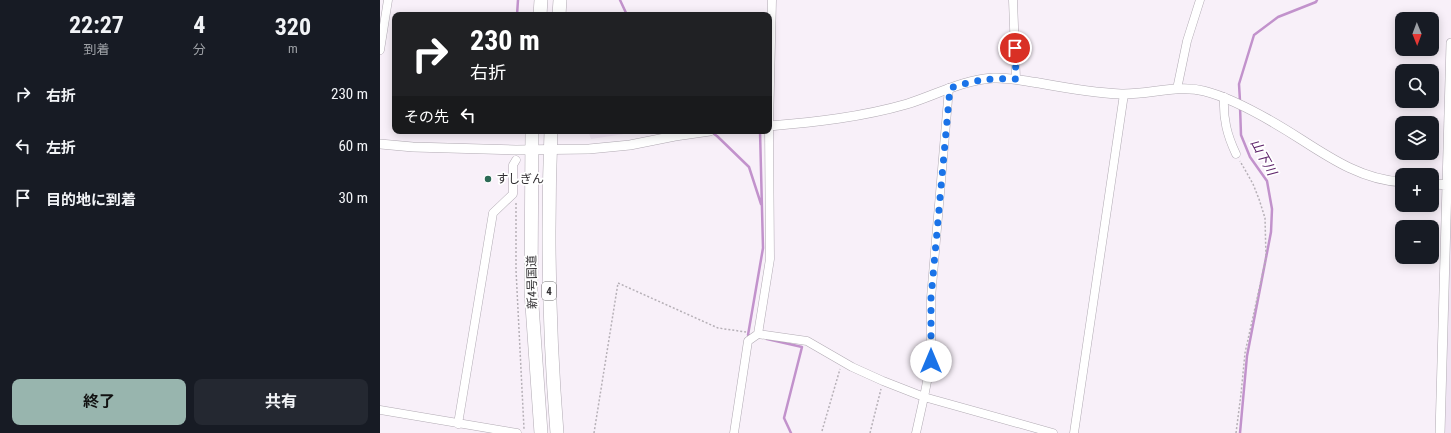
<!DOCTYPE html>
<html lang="ja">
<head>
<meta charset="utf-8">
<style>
	:root { --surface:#171b24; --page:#242831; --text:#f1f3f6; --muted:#9ea1a6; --accent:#98b5ae }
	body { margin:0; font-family:"Roboto Condensed","Noto Sans JP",sans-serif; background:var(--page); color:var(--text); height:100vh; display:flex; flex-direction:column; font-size:15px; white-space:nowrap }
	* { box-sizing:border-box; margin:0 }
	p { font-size:13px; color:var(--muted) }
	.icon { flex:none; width:22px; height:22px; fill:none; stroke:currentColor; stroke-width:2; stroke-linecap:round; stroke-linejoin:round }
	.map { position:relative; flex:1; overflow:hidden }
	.drawer { display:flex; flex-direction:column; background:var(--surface); width:380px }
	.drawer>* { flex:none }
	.top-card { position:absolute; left:12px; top:12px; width:380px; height:122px; border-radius:8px; box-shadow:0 2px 10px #0003; background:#202124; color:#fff; overflow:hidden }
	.needle { width:26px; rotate:179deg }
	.buttons { position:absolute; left:1015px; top:12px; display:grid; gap:8px }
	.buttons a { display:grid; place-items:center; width:44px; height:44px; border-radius:8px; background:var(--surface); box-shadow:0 2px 10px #0003; font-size:20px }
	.pin { position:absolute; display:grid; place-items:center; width:34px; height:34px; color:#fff; margin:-17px; border:2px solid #fff; border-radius:50%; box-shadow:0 1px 4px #0007 }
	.me { position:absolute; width:44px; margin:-22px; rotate:0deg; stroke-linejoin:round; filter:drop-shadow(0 0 3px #0008) }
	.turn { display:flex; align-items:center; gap:14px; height:84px; padding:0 12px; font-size:18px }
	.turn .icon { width:52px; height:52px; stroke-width:2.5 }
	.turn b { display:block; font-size:28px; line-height:34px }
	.then { display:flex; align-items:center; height:38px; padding:0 12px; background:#0003; gap:8px; font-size:15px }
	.eta { display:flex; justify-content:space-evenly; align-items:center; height:68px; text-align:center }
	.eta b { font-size:24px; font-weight:700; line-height:28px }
	.primary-button { display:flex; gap:8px; margin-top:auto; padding:8px 12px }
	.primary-button a { flex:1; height:46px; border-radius:8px; background:var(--accent); color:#111; font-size:16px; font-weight:700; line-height:46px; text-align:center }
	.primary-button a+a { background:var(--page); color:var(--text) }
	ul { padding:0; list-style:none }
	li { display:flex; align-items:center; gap:12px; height:52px; padding:0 12px }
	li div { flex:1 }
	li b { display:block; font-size:15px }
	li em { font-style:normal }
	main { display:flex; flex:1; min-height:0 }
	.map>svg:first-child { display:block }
	.built { fill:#efe3f2 }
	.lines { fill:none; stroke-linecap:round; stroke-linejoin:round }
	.stream { stroke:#c292cc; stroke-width:2.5 }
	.minor-casing { stroke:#b1aab3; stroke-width:9 }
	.tertiary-casing { stroke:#b1aab3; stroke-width:10 }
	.trunk-casing { stroke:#b1aab3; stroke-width:14 }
	.path { stroke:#b6b0b7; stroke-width:1.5; stroke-dasharray:2 2; stroke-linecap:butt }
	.minor { stroke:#fff; stroke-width:8 }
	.tertiary { stroke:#fff; stroke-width:9 }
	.trunk { stroke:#fff; stroke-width:13 }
	.route { stroke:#1a73e8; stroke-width:7; stroke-dasharray:0 12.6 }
	.poi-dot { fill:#2c6a56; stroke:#fff; stroke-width:1.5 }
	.labels { text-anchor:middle; stroke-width:3.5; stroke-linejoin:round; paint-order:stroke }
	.shield { fill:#fff; stroke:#6e6d6f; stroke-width:1 }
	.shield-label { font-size:11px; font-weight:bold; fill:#302e31 }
	.poi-label { font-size:12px; fill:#302e31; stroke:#fff; text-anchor:start }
	.street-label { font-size:12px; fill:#302e31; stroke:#fff }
	.water-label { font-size:13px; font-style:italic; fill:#60266c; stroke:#fff }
</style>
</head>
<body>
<main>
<section class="drawer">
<div class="eta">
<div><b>22:27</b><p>到着</p></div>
<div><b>4</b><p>分</p></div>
<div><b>320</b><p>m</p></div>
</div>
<ul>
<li><svg class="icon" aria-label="right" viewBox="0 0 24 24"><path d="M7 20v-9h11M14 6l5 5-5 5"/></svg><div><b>右折</b></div><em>230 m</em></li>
<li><svg class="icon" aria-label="left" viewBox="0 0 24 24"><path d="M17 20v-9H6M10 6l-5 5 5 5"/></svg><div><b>左折</b></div><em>60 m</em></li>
<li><svg class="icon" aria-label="arrive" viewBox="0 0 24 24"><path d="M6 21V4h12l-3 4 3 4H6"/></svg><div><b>目的地に到着</b></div><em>30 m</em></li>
</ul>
<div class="primary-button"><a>終了</a><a>共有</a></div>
</section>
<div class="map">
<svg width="1071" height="433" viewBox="0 0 1071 433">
	<rect width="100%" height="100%" fill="#f8f0f9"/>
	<!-- built -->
	<path class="built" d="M208 131H251V133L211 139Z
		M1071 198V433H1065Z"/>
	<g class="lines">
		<!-- stream -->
		<path class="stream" d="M240 0 247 15
			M137 15 138 0
			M860 101 859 84 874 35 898 17 936 2 937 0
			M331 132 337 136 369 167 381 204
			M372 336 368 335 383 248 380 131
			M387 339 422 347 404 418 411 433
			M860 433 867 356 891 232 892 209 887 181 870 157 861 135 860 106"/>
		<!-- minor casing -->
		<g class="minor-casing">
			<path id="minor" d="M633 0 636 79
				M0 50 8 0
				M797 89 807 41 820 0
				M844 97C843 119 847 135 856 154
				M378 334 427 341 472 367 503 381 544 397 673 433
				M0 410 137 433
				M78 424 113 213 133 194V165L136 160
				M354 433 368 341 378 334 390 259 389 126 392 0
				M536 433 544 397 551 361V298L569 88
				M694 433 744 94"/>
		</g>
		<!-- tertiary casing -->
		<g class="tertiary-casing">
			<path id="tertiary" d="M389 126C436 122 482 117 527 104 556 95 582 80 613 78 628 77 644 81 659 83 686 88 714 93 741 94 769 95 798 84 824 91 856 99 894 122 922 140 953 160 984 180 1022 182
				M0 144 33 147 136 150 209 149 250 145 295 136 330 131
				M1052 184 1071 185
				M1060 433 1071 43"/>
		</g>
		<!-- trunk casing -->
		<g class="trunk-casing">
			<path id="trunk" d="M160 15 161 0
				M179 15 180 0
				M152 131 151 291 161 433
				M171 131C167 232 169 333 177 433"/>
		</g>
		<!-- path -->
		<path class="path" d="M136 203V270L144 429
			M442 431 460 369
			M214 433 238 283 338 328 366 332
			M490 433 501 389
			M856 433 861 394 865 353 886 258 885 218 879 199 873 184 860 161"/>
		<!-- minor -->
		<use href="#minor" class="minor"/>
		<!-- tertiary -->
		<use href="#tertiary" class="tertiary"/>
		<!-- trunk -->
		<use href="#trunk" class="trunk"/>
	</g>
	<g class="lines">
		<!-- route -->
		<path class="route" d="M551 361V298L570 88C595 80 609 78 636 79L635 48"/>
	</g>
	<!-- markers -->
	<circle class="poi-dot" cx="108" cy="179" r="4"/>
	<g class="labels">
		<!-- shield labels -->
		<rect class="shield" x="162" y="282" width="14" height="18" rx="3"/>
		<g class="shield-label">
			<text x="169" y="295">4</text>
		</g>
		<!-- poi labels -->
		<g class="poi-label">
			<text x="116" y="183">すしぎん</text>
		</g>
		<!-- street labels -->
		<g class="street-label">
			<text transform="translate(152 282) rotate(-91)" y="4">新4号国道</text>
		</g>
		<!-- water labels -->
		<g class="water-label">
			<text transform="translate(884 157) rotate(61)" y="5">山下川</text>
		</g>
	</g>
</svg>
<div class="buttons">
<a><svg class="needle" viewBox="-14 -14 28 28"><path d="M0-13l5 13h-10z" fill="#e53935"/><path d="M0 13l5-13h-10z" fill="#9ea1a6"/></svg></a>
<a><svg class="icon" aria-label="search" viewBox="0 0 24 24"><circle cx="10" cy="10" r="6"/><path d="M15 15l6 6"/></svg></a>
<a><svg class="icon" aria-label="layers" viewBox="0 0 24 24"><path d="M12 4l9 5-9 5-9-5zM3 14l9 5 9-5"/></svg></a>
<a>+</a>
<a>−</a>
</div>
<div class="pin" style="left:635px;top:48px;background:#d93025"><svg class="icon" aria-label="arrive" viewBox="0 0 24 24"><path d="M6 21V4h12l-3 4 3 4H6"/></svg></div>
<svg class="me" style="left:551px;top:361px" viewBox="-20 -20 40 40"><circle r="19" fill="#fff"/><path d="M0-13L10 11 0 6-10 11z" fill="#1a73e8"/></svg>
<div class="top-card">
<div class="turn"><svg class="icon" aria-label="right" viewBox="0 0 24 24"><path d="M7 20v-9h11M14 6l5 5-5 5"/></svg><div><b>230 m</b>右折</div></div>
<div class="then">その先<svg class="icon" aria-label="left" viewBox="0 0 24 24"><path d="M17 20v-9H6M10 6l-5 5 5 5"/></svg></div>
</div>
</div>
</main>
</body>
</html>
